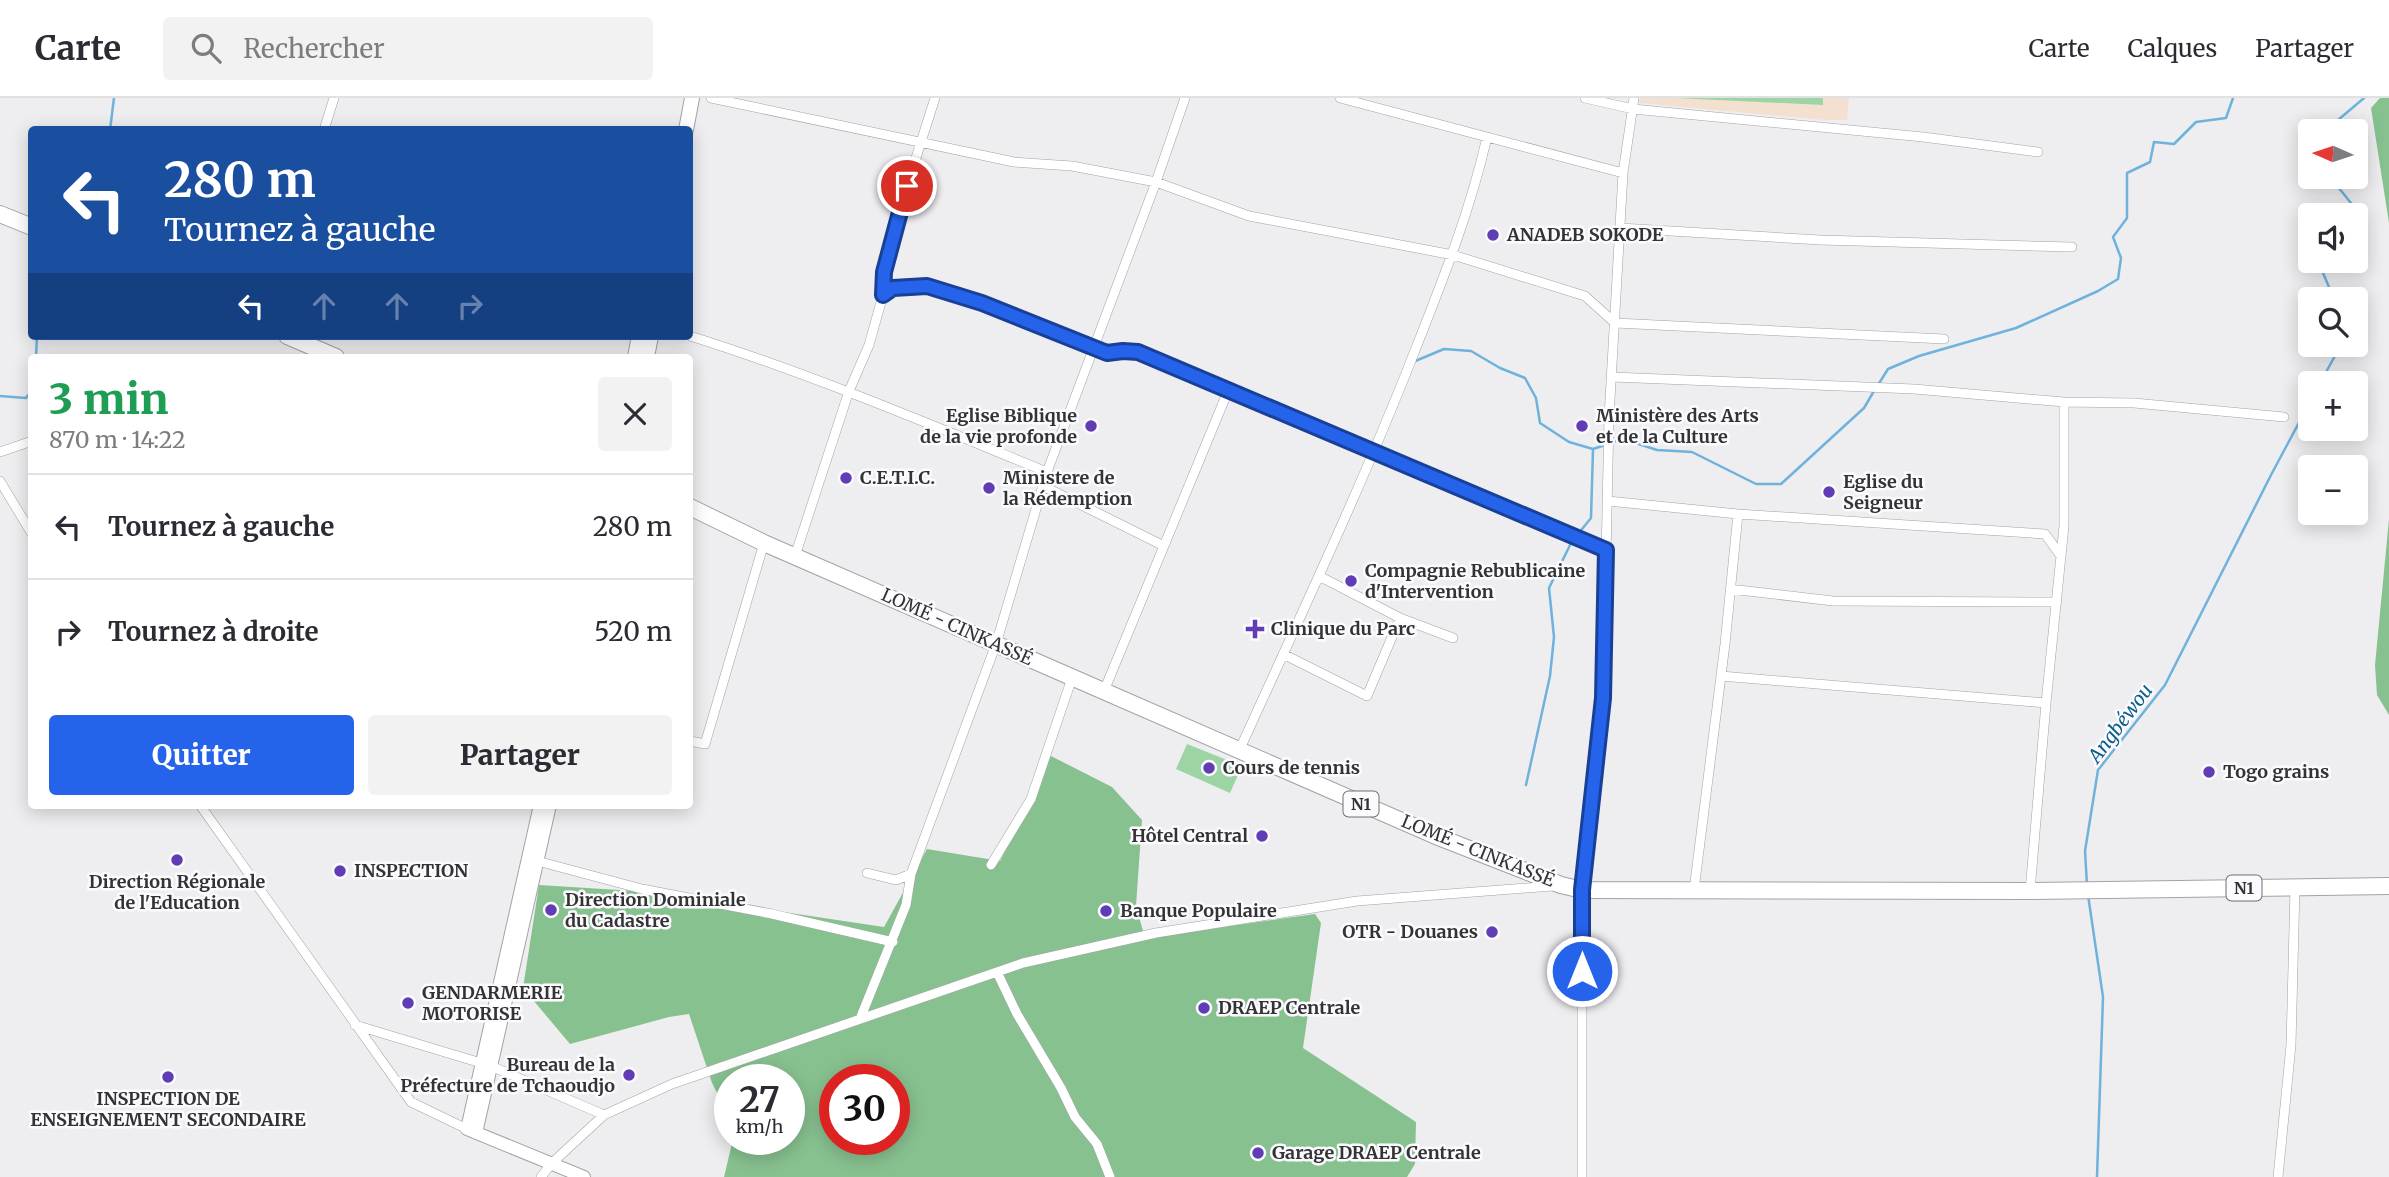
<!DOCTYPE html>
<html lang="fr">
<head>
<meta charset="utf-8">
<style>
	:root { --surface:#fff; --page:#f2f2f3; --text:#2b2b33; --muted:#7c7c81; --line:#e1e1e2; --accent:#2563eb }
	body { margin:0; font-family:Merriweather,serif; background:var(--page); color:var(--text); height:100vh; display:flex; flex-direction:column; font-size:26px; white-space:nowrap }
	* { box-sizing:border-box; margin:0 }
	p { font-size:23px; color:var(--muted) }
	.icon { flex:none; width:38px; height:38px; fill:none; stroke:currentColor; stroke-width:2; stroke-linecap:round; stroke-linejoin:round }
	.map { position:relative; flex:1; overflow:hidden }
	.drawer { position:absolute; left:28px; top:256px; width:665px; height:455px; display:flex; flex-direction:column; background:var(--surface); border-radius:7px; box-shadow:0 4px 18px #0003 }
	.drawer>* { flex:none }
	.guide { position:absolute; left:28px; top:28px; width:665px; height:214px; border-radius:7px; box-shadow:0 4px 18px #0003; background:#1a4fa0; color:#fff; overflow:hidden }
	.needle { width:46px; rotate:273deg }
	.controls { position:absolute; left:2298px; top:21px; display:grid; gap:14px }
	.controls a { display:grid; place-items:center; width:70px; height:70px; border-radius:7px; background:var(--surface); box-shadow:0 4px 18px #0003; font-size:35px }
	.speed { position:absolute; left:714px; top:966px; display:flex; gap:14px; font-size:35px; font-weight:700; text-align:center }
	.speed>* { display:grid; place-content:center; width:91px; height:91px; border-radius:50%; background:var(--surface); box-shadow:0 4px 18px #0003; line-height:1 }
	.speed small { font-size:18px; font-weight:400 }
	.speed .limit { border:10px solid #d22; background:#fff; color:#111 }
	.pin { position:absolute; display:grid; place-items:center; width:60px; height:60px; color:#fff; margin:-30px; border:4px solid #fff; border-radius:50%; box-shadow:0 2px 7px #0007 }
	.me { position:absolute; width:77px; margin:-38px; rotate:0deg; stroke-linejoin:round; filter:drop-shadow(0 0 5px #0008) }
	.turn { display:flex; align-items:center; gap:24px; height:147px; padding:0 21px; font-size:32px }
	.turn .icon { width:91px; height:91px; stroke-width:2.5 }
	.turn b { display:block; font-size:49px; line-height:60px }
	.lanes { display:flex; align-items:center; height:66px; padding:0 21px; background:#0003; justify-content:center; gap:35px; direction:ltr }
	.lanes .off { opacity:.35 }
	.round { display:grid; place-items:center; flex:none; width:74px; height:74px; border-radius:7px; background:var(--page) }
	.summary { display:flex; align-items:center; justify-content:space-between; height:119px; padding:0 21px }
	h1 { font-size:42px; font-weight:800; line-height:52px; color:#1e9e55 }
	.cta { display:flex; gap:14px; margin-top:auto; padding:14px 21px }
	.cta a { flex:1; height:80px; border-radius:7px; background:var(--accent); color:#fff; font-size:28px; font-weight:800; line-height:80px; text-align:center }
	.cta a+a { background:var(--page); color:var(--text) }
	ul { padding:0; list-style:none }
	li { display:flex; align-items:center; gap:21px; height:105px; padding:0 21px; border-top:2px solid var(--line) }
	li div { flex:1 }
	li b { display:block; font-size:26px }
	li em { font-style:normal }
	header { display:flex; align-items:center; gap:42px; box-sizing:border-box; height:98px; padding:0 35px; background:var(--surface); border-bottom:2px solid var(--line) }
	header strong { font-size:33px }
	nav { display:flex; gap:38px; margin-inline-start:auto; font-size:24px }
	.search { width:490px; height:63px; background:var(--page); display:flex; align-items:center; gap:18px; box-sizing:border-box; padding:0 24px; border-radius:7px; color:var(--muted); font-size:26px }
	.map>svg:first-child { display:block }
	.education { fill:#f4e0d1 }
	.green { fill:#9dd4a4 }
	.forest { fill:#88c190; fill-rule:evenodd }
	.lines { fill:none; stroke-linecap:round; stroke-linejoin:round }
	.stream { stroke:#6fb2dc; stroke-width:2.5 }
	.minor-casing { stroke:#a3a3a6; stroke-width:10 }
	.secondary-casing { stroke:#a3a3a6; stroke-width:14 }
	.primary-casing { stroke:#a3a3a6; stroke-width:16 }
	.trunk-casing { stroke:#a3a3a6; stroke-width:18 }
	.minor { stroke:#fff; stroke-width:9 }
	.secondary { stroke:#fff; stroke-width:12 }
	.primary { stroke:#fff; stroke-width:14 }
	.trunk { stroke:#fff; stroke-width:16 }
	.route-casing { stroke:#184099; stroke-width:18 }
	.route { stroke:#2563eb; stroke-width:12 }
	.poi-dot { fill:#613db5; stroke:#fbfbff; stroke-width:2.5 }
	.labels { text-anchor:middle; stroke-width:5; stroke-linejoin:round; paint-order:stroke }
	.shield { fill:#fbfbff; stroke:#6f6f71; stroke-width:2 }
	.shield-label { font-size:16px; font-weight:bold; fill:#333334 }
	.poi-label { font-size:18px; font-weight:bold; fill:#333334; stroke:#fbfbff; text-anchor:start }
	.street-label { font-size:18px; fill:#333334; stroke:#fbfbff }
	.water-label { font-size:19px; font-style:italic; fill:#0b5e86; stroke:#fbfbff }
</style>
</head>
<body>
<header>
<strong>Carte</strong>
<div class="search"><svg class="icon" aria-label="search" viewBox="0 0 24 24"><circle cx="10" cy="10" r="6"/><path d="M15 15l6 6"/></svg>Rechercher</div>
<nav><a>Carte</a><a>Calques</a><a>Partager</a></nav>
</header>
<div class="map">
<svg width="2389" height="1079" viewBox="0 0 2389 1079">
	<rect width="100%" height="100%" fill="#eeeef1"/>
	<!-- education -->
	<path class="education" d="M1640 0H1849L1847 22H1825L1639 5Z"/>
	<!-- green -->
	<path class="green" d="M1675 0H1823V7Z
		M1187 646 1242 668 1230 695 1176 671Z"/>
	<!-- forest -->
	<path class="forest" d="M2380 0H2389V125L2371 10Z
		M2389 421V617L2377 597 2375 567Z
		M1051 658 1112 689 1142 722 1136 808 1145 840 1315 816 1321 825 1303 950 1416 1024 1415 1066 1407 1079H724L733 1041H789V982H730V1020L712 985 689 916 669 919 570 946 523 890 539 787 651 794 884 829 927 751 1000 763ZM835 982H894V1041H835Z"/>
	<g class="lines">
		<!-- stream -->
		<path class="stream" d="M110 32 114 0
			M2325 33 2364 0
			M2310 46 2306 49 2310 54
			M2330 79 2355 110 2348 117
			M2318 163 2334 201
			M36 259 37 238
			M1413 264 1444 251 1471 253 1500 270 1525 280 1536 300 1540 325 1569 344 1593 351
			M2320 285 2341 247
			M1878 287 1888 271 1919 258 2016 230 2098 193 2118 181 2121 160 2113 139 2127 120V75L2150 64 2154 44 2174 46 2196 24 2226 20 2233 0
			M0 298 26 300 32 292
			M1611 345 1623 341 1657 352 1692 354 1756 386H1781L1864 310 1874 293
			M1578 436 1591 420 1593 351 1605 347
			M1526 687 1550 578 1554 539 1549 490 1573 441
			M2087 787 2085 753 2098 672 2165 587 2271 377 2310 304
			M2088 797 2103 899 2097 1079"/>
		<!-- minor casing -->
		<g class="minor-casing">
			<path id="minor" d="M711 0 1014 64 1072 68 1156 84 1249 118 1453 157 1585 198 1615 225 1944 241
				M1340 0 1487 39
				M1585 0 1633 11 1923 39 2038 54
				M324 32 334 0
				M1620 130 1820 142 2072 149
				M883 197 893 190 927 188 982 205 1107 255 1123 253 1138 254 1606 452
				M690 238C811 276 929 326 1047 374
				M1612 279 1914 291 2064 304 2134 305 2284 319
				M0 354 32 343
				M0 383 32 436
				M1043 388 1164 448
				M1608 403 1738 416 2045 436 2061 458
				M795 458 849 293 869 247 883 197 884 174 900 110 935 0
				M1319 478 1400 520 1453 540
				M1730 491 1833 503 2057 504
				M1283 556 1367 598 1400 520
				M1721 578 2046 605
				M1104 593 1228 293
				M690 643 705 646 764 445
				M1239 653C1299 521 1361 390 1414 255 1442 184 1470 114 1487 39L1623 75
				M200 707 411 1004 467 1031
				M537 763 642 791 772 816 893 844
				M991 767 1031 701 1072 580
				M867 775 896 782 911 776 996 546 1047 374 1156 84 1185 0
				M1694 792 1725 546 1738 416
				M2030 793 2046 605 2064 428V304
				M997 874 1017 916 1061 990 1075 1019 1097 1046 1110 1079
				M860 921 906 807 911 776
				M355 927 491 968 604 1017 672 986 1023 865 1156 835 1357 803 1553 788
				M541 1079 552 1065 604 1017
				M1582 1079V792L1603 600 1609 319 1623 75 1634 0
				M2278 1079 2291 947 2295 789"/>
		</g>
		<!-- secondary casing -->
		<g class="secondary-casing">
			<path id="secondary" d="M540 707 467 1031 584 1079
				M476 1035 550 707"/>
		</g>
		<!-- primary casing -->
		<g class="primary-casing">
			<path id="primary" d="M686 32 692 0
				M635 259 639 238
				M647 259 651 238"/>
		</g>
		<!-- trunk casing -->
		<g class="trunk-casing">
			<path id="trunk" d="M0 116 32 129
				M287 238 336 259
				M690 409 764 445 1436 738 1561 787 1582 792 2030 793 2389 788"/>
		</g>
		<!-- minor -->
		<use href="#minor" class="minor"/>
		<!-- secondary -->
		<use href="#secondary" class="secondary"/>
		<!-- primary -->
		<use href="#primary" class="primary"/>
		<!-- trunk -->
		<use href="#trunk" class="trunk"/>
	</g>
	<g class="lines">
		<!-- route casing -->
		<g class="route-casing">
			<path id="route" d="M907 88 884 174 883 197 893 190 927 188 982 205 1107 255 1123 253 1138 254 1606 452 1603 600 1582 792V873"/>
		</g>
		<!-- route -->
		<use href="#route" class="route"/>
	</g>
	<!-- markers -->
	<g class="poi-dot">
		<circle cx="1493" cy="137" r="7"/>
		<circle cx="1091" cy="328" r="7"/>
		<circle cx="1582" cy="328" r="7"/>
		<circle cx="846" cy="380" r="7"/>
		<circle cx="989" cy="390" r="7"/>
		<circle cx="1829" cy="394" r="7"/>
		<circle cx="1351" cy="483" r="7"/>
		<path d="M1251.5 520.5h7v7h7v7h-7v7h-7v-7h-7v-7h7z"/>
		<circle cx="1209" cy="670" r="7"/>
		<circle cx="2209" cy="674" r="7"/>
		<circle cx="1262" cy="738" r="7"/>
		<circle cx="177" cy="762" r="7"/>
		<circle cx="340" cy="773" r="7"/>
		<circle cx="551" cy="812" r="7"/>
		<circle cx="1106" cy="813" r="7"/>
		<circle cx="1492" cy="834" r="7"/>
		<circle cx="408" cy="905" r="7"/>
		<circle cx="1204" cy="910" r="7"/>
		<circle cx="629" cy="977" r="7"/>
		<circle cx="168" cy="979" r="7"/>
		<circle cx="1258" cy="1055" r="7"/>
	</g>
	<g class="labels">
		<!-- shield labels -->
		<g class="shield">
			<rect x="1343.5" y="693.5" width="35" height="25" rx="5"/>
			<rect x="2226.5" y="777.5" width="35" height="25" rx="5"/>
		</g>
		<g class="shield-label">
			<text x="1361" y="712">N1</text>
			<text x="2244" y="796">N1</text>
		</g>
		<!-- poi labels -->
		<g class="poi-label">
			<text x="1507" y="143">ANADEB SOKODE</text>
			<text x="1077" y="324" text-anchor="end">Eglise Biblique<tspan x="1077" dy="21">de la vie profonde</tspan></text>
			<text x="1596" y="324">Ministère des Arts<tspan x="1596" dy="21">et de la Culture</tspan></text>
			<text x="860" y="386">C.E.T.I.C.</text>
			<text x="1003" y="386">Ministere de<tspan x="1003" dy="21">la Rédemption</tspan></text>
			<text x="1843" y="390">Eglise du<tspan x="1843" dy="21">Seigneur</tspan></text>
			<text x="1365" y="479">Compagnie Rebublicaine<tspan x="1365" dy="21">d'Intervention</tspan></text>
			<text x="1271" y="537">Clinique du Parc</text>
			<text x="1223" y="676">Cours de tennis</text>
			<text x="2223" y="680">Togo grains</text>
			<text x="1248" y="744" text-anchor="end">Hôtel Central</text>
			<text x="354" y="779">INSPECTION</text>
			<text x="177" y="790" text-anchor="middle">Direction Régionale<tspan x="177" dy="21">de l'Education</tspan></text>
			<text x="565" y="808">Direction Dominiale<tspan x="565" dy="21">du Cadastre</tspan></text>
			<text x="1120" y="819">Banque Populaire</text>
			<text x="1478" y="840" text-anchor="end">OTR - Douanes</text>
			<text x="422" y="901">GENDARMERIE<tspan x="422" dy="21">MOTORISE</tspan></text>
			<text x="1218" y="916">DRAEP Centrale</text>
			<text x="615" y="973" text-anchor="end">Bureau de la<tspan x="615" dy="21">Préfecture de Tchaoudjo</tspan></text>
			<text x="168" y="1007" text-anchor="middle">INSPECTION DE<tspan x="168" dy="21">ENSEIGNEMENT SECONDAIRE</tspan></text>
			<text x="1272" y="1061">Garage DRAEP Centrale</text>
		</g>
		<!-- street labels -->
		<g class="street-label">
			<text transform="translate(957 529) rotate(24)" y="6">LOMÉ - CINKASSÉ</text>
			<text transform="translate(1478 753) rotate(22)" y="6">LOMÉ - CINKASSÉ</text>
		</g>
		<!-- water labels -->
		<g class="water-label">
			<text transform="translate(2120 625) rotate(-53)" y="7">Angbéwou</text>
		</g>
	</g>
</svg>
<div class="controls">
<a><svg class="needle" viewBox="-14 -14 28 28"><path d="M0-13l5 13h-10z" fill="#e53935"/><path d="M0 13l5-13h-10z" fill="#7c7c81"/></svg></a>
<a><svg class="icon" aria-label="sound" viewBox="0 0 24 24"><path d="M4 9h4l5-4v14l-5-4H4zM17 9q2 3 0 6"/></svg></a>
<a><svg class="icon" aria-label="search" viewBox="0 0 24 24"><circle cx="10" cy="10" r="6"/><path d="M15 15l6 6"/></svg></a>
<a>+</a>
<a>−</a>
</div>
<div class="speed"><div>27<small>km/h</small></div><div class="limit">30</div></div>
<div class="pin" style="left:907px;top:88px;background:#d93025"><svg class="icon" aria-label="arrive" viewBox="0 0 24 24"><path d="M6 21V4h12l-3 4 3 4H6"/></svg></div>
<svg class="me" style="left:1582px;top:873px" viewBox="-20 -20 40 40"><circle r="17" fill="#2563eb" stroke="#fff" stroke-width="3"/><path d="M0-11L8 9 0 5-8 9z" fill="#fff"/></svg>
<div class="guide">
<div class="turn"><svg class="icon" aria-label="left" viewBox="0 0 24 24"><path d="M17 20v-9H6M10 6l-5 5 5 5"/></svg><div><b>280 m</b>Tournez à gauche</div></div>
<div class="lanes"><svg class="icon" aria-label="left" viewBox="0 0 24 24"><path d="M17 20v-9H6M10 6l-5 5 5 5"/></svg><svg class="icon off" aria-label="ahead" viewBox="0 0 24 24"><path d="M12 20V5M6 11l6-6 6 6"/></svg><svg class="icon off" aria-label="ahead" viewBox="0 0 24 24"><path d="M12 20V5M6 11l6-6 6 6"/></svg><svg class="icon off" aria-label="right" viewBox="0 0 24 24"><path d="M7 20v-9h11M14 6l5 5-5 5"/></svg></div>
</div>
<section class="drawer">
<div class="summary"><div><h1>3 min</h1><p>870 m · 14:22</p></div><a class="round"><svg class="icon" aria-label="close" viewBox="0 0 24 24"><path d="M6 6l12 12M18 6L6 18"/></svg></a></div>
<ul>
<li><svg class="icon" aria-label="left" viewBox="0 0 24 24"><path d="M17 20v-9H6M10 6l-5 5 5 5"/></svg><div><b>Tournez à gauche</b></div><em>280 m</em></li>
<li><svg class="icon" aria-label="right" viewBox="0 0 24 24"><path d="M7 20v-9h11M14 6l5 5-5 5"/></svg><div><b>Tournez à droite</b></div><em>520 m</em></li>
</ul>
<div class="cta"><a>Quitter</a><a>Partager</a></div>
</section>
</div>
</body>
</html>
